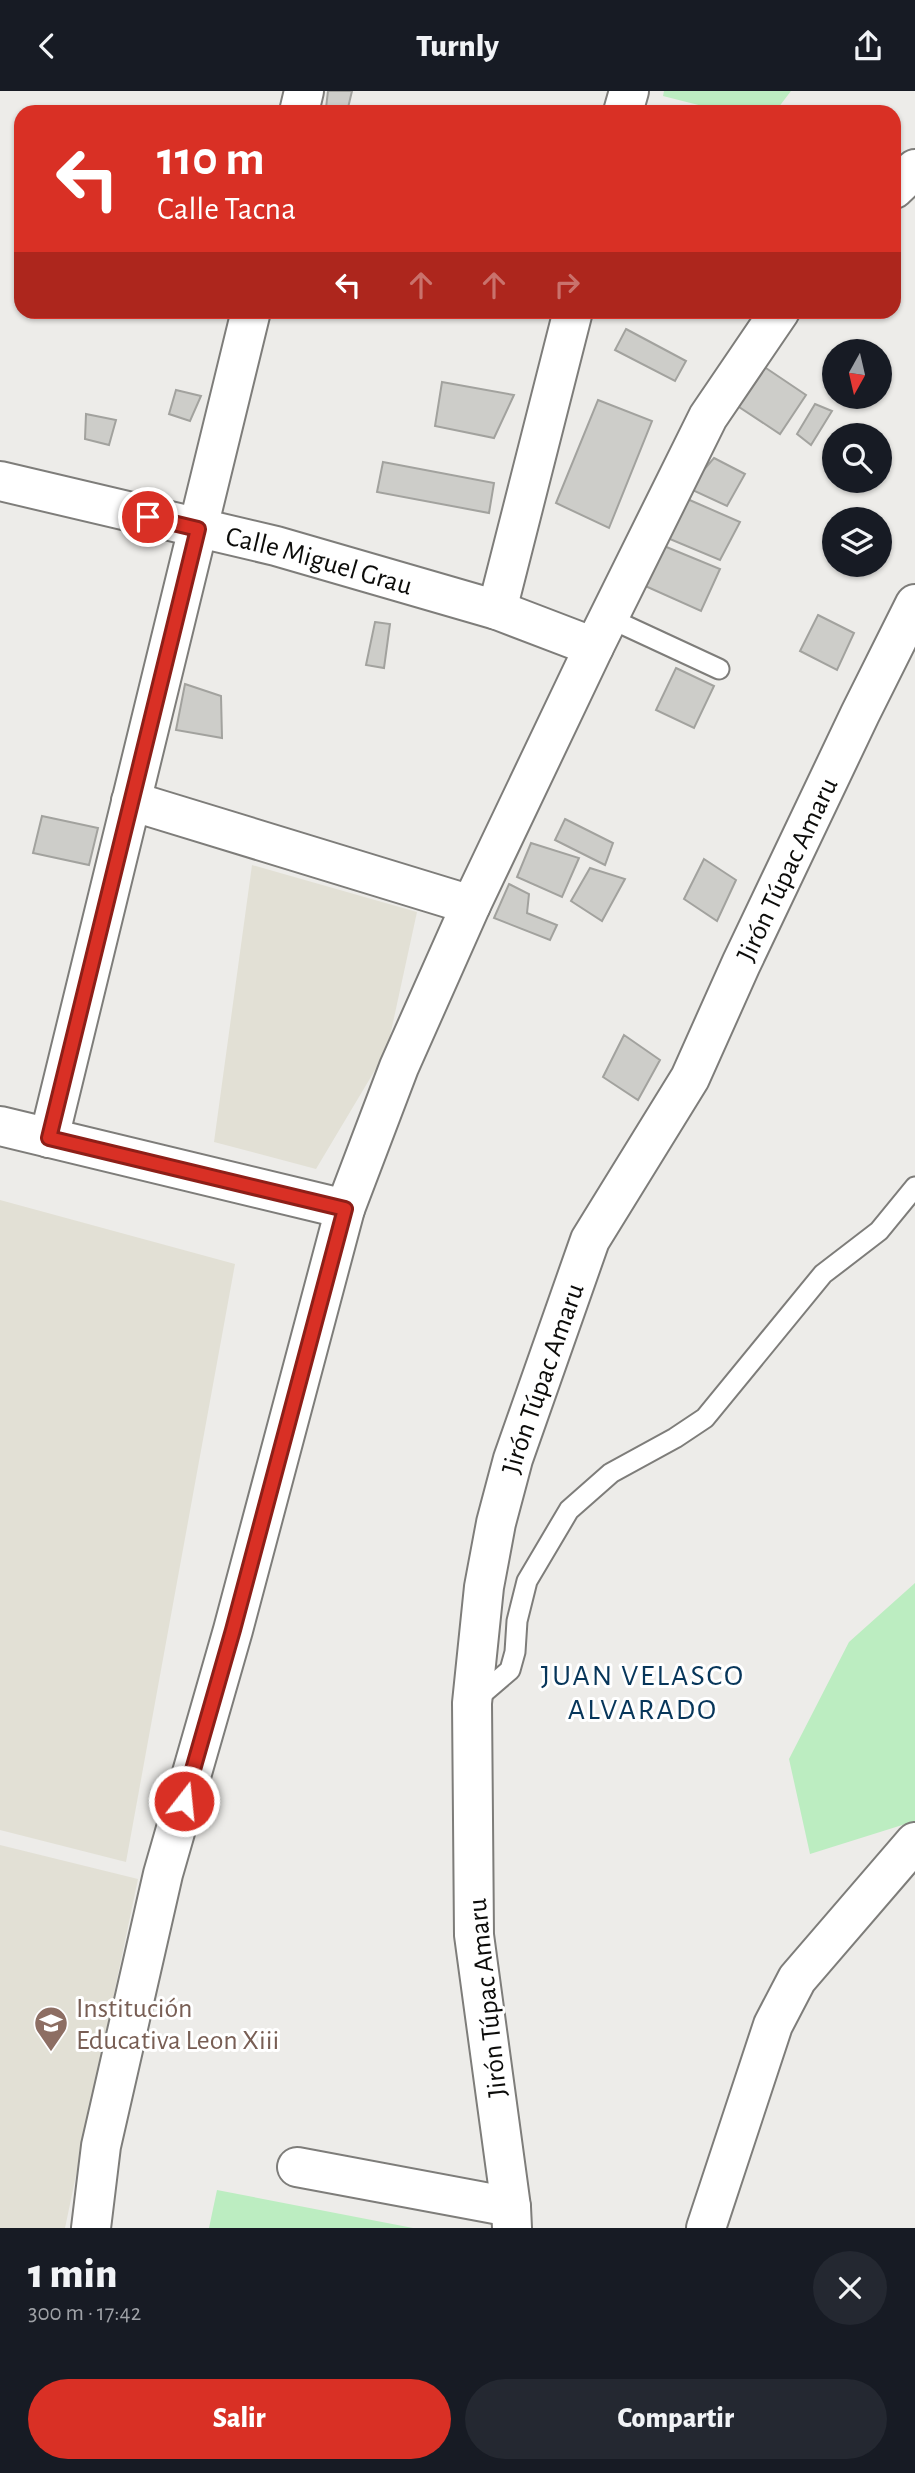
<!DOCTYPE html>
<html lang="es">
<head>
<meta charset="utf-8">
<style>
	:root { --surface:#171b24; --page:#242831; --text:#f1f3f6; --muted:#9ea1a6; --accent:#d93025 }
	body { margin:0; font-family:"Alegreya Sans",sans-serif; background:var(--page); color:var(--text); height:100vh; display:flex; flex-direction:column; font-size:26px; white-space:nowrap }
	* { box-sizing:border-box; margin:0 }
	p { font-size:23px; color:var(--muted) }
	.icon { flex:none; width:38px; height:38px; fill:none; stroke:currentColor; stroke-width:2; stroke-linecap:round; stroke-linejoin:round }
	.map { position:relative; height:2137px; overflow:hidden }
	.details { display:flex; flex-direction:column; background:var(--surface); flex:1 }
	.details>* { flex:none }
	.top-card { position:absolute; left:14px; top:14px; width:887px; height:214px; border-radius:21px; box-shadow:0 2px 5px #0004; background:#d93025; color:#fff; overflow:hidden }
	.needle { width:46px; rotate:188deg }
	.buttons { position:absolute; left:822px; top:248px; display:grid; gap:14px }
	.buttons a { display:grid; place-items:center; width:70px; height:70px; border-radius:50%; background:var(--surface); box-shadow:0 2px 5px #0004; font-size:35px }
	.pin { position:absolute; display:grid; place-items:center; width:60px; height:60px; color:#fff; margin:-30px; border:4px solid #fff; border-radius:50%; box-shadow:0 2px 7px #0007 }
	.me { position:absolute; width:77px; margin:-38px; rotate:16deg; stroke-linejoin:round; filter:drop-shadow(0 0 5px #0008) }
	.turn { display:flex; align-items:center; gap:24px; height:147px; padding:0 28px; font-size:32px }
	.turn .icon { width:91px; height:91px; stroke-width:2.5 }
	.turn b { display:block; font-size:49px; line-height:60px }
	.lanes { display:flex; align-items:center; height:66px; padding:0 28px; background:#0003; justify-content:center; gap:35px; direction:ltr }
	.lanes .off { opacity:.35 }
	.round { display:grid; place-items:center; flex:none; width:74px; height:74px; border-radius:37px; background:var(--page) }
	.summary { display:flex; align-items:center; justify-content:space-between; height:119px; padding:0 28px }
	h1 { font-size:42px; font-weight:800; line-height:52px }
	.primary-button { display:flex; gap:14px; margin-top:auto; padding:14px 28px }
	.primary-button a { flex:1; height:80px; border-radius:42px; background:var(--accent); color:#fff; font-size:28px; font-weight:800; line-height:80px; text-align:center }
	.primary-button a+a { background:var(--page); color:var(--text) }
	header { display:flex; justify-content:space-between; align-items:center; height:91px; padding:0 28px; background:var(--surface); font-size:32px; font-weight:800 }
	.map>svg:first-child { display:block }
	.built { fill:#e2e0d5 }
	.green { fill:#bcedc1 }
	.building { fill:#cdcdc9; stroke:#a2a29e; stroke-width:2 }
	.lines { fill:none; stroke-linecap:round; stroke-linejoin:round }
	.service-casing { stroke:#7e7d7a; stroke-width:23 }
	.minor-casing { stroke:#7e7d7a; stroke-width:42 }
	.tertiary-casing { stroke:#7e7d7a; stroke-width:42 }
	.service { stroke:#fff; stroke-width:19 }
	.minor { stroke:#fff; stroke-width:38 }
	.tertiary { stroke:#fff; stroke-width:38 }
	.route-casing { stroke:#8d1f18; stroke-width:18 }
	.route { stroke:#d93025; stroke-width:12 }
	.labels { text-anchor:middle; stroke-width:6; stroke-linejoin:round; paint-order:stroke }
	.street-label { font-size:28px; fill:#0c0c0a; stroke:#fff }
	.education-label { font-size:28px; fill:#785e54; stroke:#fff; text-anchor:start }
	.neighbourhood-label { font-size:30px; letter-spacing:2px; fill:#07365a; stroke:#fff }
</style>
</head>
<body>
<header><svg class="icon" aria-label="back" viewBox="0 0 24 24"><path d="M15 5l-7 7 7 7"/></svg>Turnly<svg class="icon" aria-label="share" viewBox="0 0 24 24"><path d="M12 15V3M7 8l5-5 5 5M5 13v7h14v-7"/></svg></header>
<div class="map">
<svg width="915" height="2137" viewBox="0 0 915 2137">
	<rect width="100%" height="100%" fill="#edece9"/>
	<!-- built -->
	<path class="built" d="M252 774 417 821 387 959 316 1078 214 1051Z
		M0 1109 235 1173 126 1771 0 1739Z
		M0 1754 138 1788 65 2137H0Z"/>
	<!-- green -->
	<path class="green" d="M664 0H791L775 21H726L663 5Z
		M915 1492V1730L810 1763 789 1668 849 1551Z
		M217 2099 413 2137H209Z"/>
	<!-- building -->
	<path class="building" d="M328 0H352L347 21 326 17Z
		M626 238 686 270 675 290 615 259Z
		M760 273 806 304 780 343 733 312Z
		M442 291 514 304 494 347 435 335Z
		M176 299 201 305 190 330 169 323Z
		M598 309 652 330 609 437 556 412Z
		M815 313 832 320 811 354 797 343Z
		M86 323 116 329 109 354 85 348Z
		M714 367 745 383 727 415 688 397Z
		M383 371 494 392 489 422 377 401Z
		M685 407 740 431 720 469 665 446Z
		M664 455 720 478 701 520 643 494Z
		M818 524 854 542 837 579 800 560Z
		M375 531 390 533 384 577 366 574Z
		M676 577 714 595 694 637 656 619Z
		M185 593 221 605 222 647 176 639Z
		M42 725 98 737 89 774 33 762Z
		M565 728 613 752 605 774 555 749Z
		M531 752 579 767 562 806 517 786Z
		M704 768 736 789 717 830 684 808Z
		M590 777 625 788 602 830 571 810Z
		M509 793 529 803 527 822 557 834 550 849 494 827Z
		M624 944 660 969 638 1009 603 986Z"/>
	<g class="lines">
		<!-- service casing -->
		<g class="service-casing">
			<path id="service" d="M609 527 719 578
				M475 1609 510 1579 515 1561 517 1530 527 1490 569 1419 611 1382 675 1347 705 1327 823 1183 879 1140 915 1096"/>
		</g>
		<!-- minor casing -->
		<g class="minor-casing">
			<g id="minor">
				<path d="M299 21 304 0"/>
				<path d="M623 21 629 0"/>
				<path d="M894 98 915 78"/>
				<path id="s1" d="M0 390 276 455 497 519 594 556"/>
				<path d="M497 519 573 220"/>
				<path d="M131 710 471 814"/>
				<path d="M49 1047 251 220"/>
				<path d="M345 1118 399 976 471 814 594 556 708 326 780 220"/>
				<path d="M297 2076 511 2116"/>
				<path id="s2" d="M512 2137 511 2116 474 1844 472 1612 484 1496 496 1432 513 1368 590 1149 690 987 741 873 860 623 915 513"/>
				<path d="M706 2137 773 1934 797 1888 915 1751"/>
			</g>
		</g>
		<!-- tertiary casing -->
		<g class="tertiary-casing">
			<path id="tertiary" d="M0 1035 345 1118 233 1539 163 1783 101 2055 91 2137"/>
		</g>
		<!-- service -->
		<use href="#service" class="service"/>
		<!-- minor -->
		<use href="#minor" class="minor"/>
		<!-- tertiary -->
		<use href="#tertiary" class="tertiary"/>
	</g>
	<g class="lines">
		<!-- route casing -->
		<g class="route-casing">
			<path id="route" d="M148 426 198 438 49 1047 345 1118 233 1539 184 1710"/>
		</g>
		<!-- route -->
		<use href="#route" class="route"/>
	</g>
	<!-- icons -->
	<defs>
		<g id="school-pin" transform="scale(1.75)"><path d="M0 17L-7.5 6A9.5 9.5 0 1 1 7.5 6Z" fill="#8d6e63" stroke="#fff"/><path d="M0-5L7-2L0 1L-7-2ZM-4 1L0 2.5L4 1V4Q0 6-4 4Z" fill="#fff"/></g>
	</defs>
	<g fill-rule="evenodd">
		<use href="#school-pin" x="51" y="1932"/>
	</g>
	<g class="labels">
		<!-- street labels -->
		<g class="street-label">
			<text dy="10" stroke="none"><textPath href="#s1" startOffset="329">Calle Miguel Grau</textPath></text>
			<text dy="10" stroke="none"><textPath href="#s2" startOffset="1428">Jirón Túpac Amaru</textPath></text>
			<text dy="10" stroke="none"><textPath href="#s2" startOffset="861">Jirón Túpac Amaru</textPath></text>
			<text transform="translate(486 1907) rotate(-96)" y="10">Jirón Túpac Amaru</text>
		</g>
		<!-- education labels -->
		<g class="education-label">
			<text x="76" y="1926">Institución<tspan x="76" dy="32">Educativa Leon Xiii</tspan></text>
		</g>
		<!-- neighbourhood labels -->
		<g class="neighbourhood-label">
			<text x="643" y="1594">JUAN VELASCO<tspan x="643" dy="34">ALVARADO</tspan></text>
		</g>
	</g>
</svg>
<div class="buttons">
<a><svg class="needle" viewBox="-14 -14 28 28"><path d="M0-13l5 13h-10z" fill="#e53935"/><path d="M0 13l5-13h-10z" fill="#9ea1a6"/></svg></a>
<a><svg class="icon" aria-label="search" viewBox="0 0 24 24"><circle cx="10" cy="10" r="6"/><path d="M15 15l6 6"/></svg></a>
<a><svg class="icon" aria-label="layers" viewBox="0 0 24 24"><path d="M12 4l9 5-9 5-9-5zM3 14l9 5 9-5"/></svg></a>
</div>
<div class="pin" style="left:148px;top:426px;background:#d93025"><svg class="icon" aria-label="arrive" viewBox="0 0 24 24"><path d="M6 21V4h12l-3 4 3 4H6"/></svg></div>
<svg class="me" style="left:184px;top:1710px" viewBox="-20 -20 40 40"><circle r="17" fill="#d93025" stroke="#fff" stroke-width="3"/><path d="M0-11L8 9 0 5-8 9z" fill="#fff"/></svg>
<div class="top-card">
<div class="turn"><svg class="icon" aria-label="left" viewBox="0 0 24 24"><path d="M17 20v-9H6M10 6l-5 5 5 5"/></svg><div><b>110 m</b>Calle Tacna</div></div>
<div class="lanes"><svg class="icon" aria-label="left" viewBox="0 0 24 24"><path d="M17 20v-9H6M10 6l-5 5 5 5"/></svg><svg class="icon off" aria-label="ahead" viewBox="0 0 24 24"><path d="M12 20V5M6 11l6-6 6 6"/></svg><svg class="icon off" aria-label="ahead" viewBox="0 0 24 24"><path d="M12 20V5M6 11l6-6 6 6"/></svg><svg class="icon off" aria-label="right" viewBox="0 0 24 24"><path d="M7 20v-9h11M14 6l5 5-5 5"/></svg></div>
</div>
</div>
<section class="details">
<div class="summary"><div><h1>1 min</h1><p>300 m · 17:42</p></div><a class="round"><svg class="icon" aria-label="close" viewBox="0 0 24 24"><path d="M6 6l12 12M18 6L6 18"/></svg></a></div>
<div class="primary-button"><a>Salir</a><a>Compartir</a></div>
</section>
</body>
</html>
